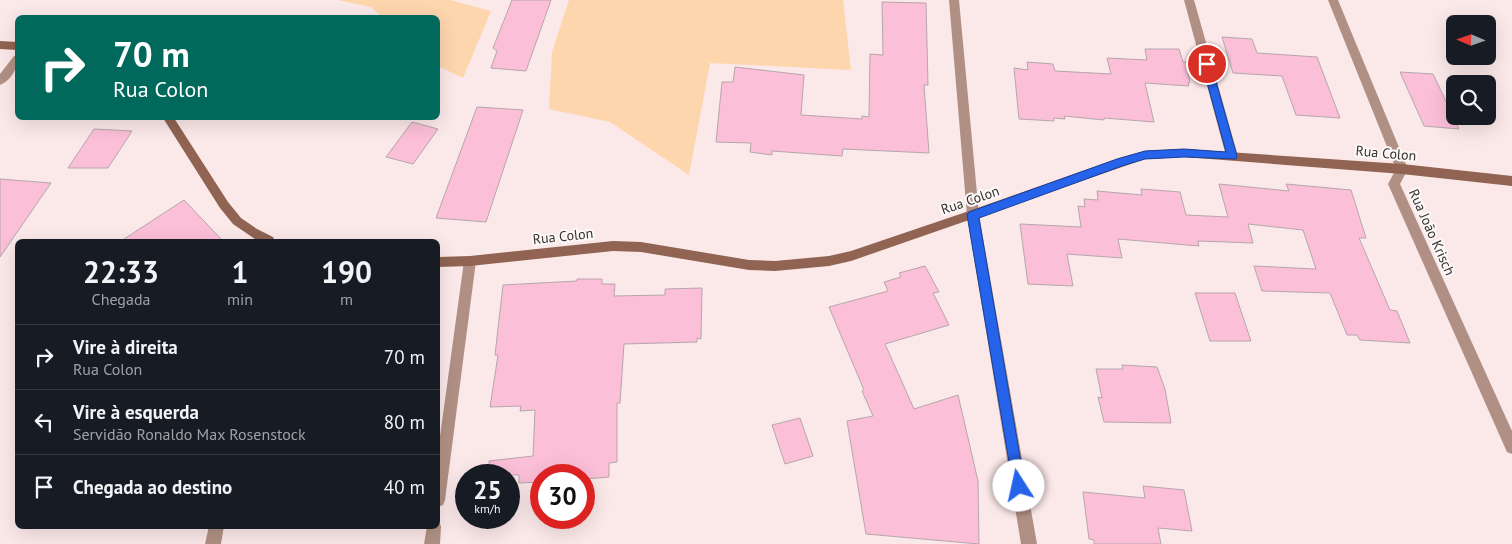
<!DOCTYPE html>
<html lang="pt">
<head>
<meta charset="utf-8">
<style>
	:root { --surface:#171b24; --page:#20242c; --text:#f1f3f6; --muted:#9ea1a6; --line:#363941 }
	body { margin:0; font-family:"PT Sans",sans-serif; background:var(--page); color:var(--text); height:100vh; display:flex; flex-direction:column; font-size:19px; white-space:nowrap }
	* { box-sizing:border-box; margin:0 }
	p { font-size:16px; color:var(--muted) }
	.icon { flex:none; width:28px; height:28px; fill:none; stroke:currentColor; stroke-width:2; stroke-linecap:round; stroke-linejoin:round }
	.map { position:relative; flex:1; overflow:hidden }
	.side { position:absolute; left:15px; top:239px; width:425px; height:290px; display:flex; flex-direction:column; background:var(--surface); border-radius:8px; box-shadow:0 5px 20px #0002 }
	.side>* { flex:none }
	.top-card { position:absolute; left:15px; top:15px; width:425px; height:105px; border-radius:8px; box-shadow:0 5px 20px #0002; background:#00695c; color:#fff; overflow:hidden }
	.needle { width:32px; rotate:272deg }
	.fabs { position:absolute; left:1446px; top:15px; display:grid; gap:10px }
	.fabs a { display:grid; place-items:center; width:50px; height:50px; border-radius:8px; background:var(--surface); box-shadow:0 5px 20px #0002; font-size:25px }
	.speed { position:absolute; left:455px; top:464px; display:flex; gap:10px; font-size:25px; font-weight:700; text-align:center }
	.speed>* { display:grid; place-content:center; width:65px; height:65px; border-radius:50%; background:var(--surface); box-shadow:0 5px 20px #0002; line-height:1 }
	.speed small { font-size:12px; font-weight:400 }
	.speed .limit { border:8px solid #d22; background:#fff; color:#111 }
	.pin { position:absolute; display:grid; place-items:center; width:42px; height:42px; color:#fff; margin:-21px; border:2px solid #fff; border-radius:50%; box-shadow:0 1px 5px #0007 }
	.me { position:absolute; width:55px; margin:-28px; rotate:350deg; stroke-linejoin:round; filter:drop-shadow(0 0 4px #0008) }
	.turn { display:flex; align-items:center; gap:18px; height:105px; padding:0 15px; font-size:22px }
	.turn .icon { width:65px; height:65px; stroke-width:2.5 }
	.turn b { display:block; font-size:35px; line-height:42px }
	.eta { display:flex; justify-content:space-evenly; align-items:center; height:85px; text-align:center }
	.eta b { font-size:30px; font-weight:700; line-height:35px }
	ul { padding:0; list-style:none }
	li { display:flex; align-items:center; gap:15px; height:65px; padding:0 15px; border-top:1px solid var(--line) }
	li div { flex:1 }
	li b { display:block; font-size:19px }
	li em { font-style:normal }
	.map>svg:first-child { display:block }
	.green { fill:#fdd6ae }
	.building { fill:#fbbfd8; stroke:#b6a6ac }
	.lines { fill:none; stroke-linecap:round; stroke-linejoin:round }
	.street { fill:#b09084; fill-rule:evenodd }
	.secondary { fill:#906352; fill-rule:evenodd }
	.route { fill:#2563eb; stroke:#184099 }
	.labels { text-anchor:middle; stroke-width:4; stroke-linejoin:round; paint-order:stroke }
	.street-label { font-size:14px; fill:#373030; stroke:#fdf9f9 }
</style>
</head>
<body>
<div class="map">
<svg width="1512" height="544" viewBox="0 0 1512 544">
	<rect width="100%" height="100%" fill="#fbe8e8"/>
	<!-- green -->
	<path class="green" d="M338 0H450L491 11 463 78 438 66V18L382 17 371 7Z
		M569 0H843L851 70 710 63 689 175 610 122 549 109 552 52Z"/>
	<!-- building -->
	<path class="building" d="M512 0H551L526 71 491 68 497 51 493 48Z
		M882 2 926 3 928 85H924L929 153 843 149 842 156 772 151V155L750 152 751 143 716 142 722 82H733L735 67 804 75 801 115 862 119V116L869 117 870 54 883 55Z
		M1222 37 1252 39 1257 53 1317 57 1340 118 1296 115 1282 76 1233 73Z
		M1145 49H1179L1183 62H1186L1190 83H1188L1189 86 1145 83 1154 122 1104 118V120L1064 116 1065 119 1054 118V121L1019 119 1014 68 1028 70 1027 62 1053 64 1055 71 1111 74 1107 58 1147 60Z
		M1400 72 1433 74 1459 129 1424 126Z
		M477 107 523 110 486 222 436 218Z
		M412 122 438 129 413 164 386 157Z
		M94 129 132 131 108 168H68Z
		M0 179 51 183 0 257Z
		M1219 184 1289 191 1286 184 1351 190 1366 238H1359L1390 310 1397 311 1410 343 1360 340 1357 335H1347L1330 293 1262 291 1254 266 1316 269 1303 230 1248 224 1253 243 1198 241 1199 246 1118 239 1122 258 1067 254 1073 286 1028 284 1020 224 1081 227 1078 206 1085 207 1084 199 1098 200 1097 191 1142 195 1141 189 1180 192 1186 215 1228 217Z
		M184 200 223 241H121Z
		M925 266 939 292 933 293 949 325 885 344 914 409 958 395 978 481 979 544 866 534 847 421 873 416 862 391 864 390 829 307 888 291 884 282 901 277 899 273Z
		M577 279H602V284H615L614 296 665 295V289L702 288 701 339 697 338V342L624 344 620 403H617V462L609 463V477L584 479V475H541V482L519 483V475H490L489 461 533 456 535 410 520 411 521 406 490 407 498 355H495L503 285 577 281Z
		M1195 293H1235L1251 341H1210Z
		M1122 365 1157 367 1165 389 1171 423 1104 422 1098 397 1102 398 1096 369H1123Z
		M800 418 813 456 785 464 772 425Z
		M1143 486 1184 490 1192 531 1158 528 1161 544H1094V540L1089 539 1083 492 1145 498Z"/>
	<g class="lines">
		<!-- street -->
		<path class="street" d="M949 0H959L979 215 1037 544H1021L967 215Z
			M1184 0H1194L1238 156 1232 160 1226 156Z
			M1328 0H1338L1408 169 1400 184 1512 431V454L1507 452 1388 184 1396 169Z
			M18 55C18 67 12 80 0 85V74L14 56Z
			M470 256 474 257 476 261 445 500 443 505 438 507V451L464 261 466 257Z
			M438 520 441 526 440 544H424L427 526H438Z
			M209 526H224L221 544H205Z"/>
		<!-- secondary -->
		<path class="secondary" d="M0 41 18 42V50L0 49Z
			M163 118H174L228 202 241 218 257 229 273 237 275 241H258L233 224 220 208Z
			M1184 149 1402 164 1512 176V186L1402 174 1184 157 1145 159 851 261 829 266 775 271 749 270 641 252 613 251 470 266 438 267V257L470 256 613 241 641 242 749 260 775 261 829 256 851 251 969 211 1120 158 1145 151Z"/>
	</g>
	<!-- route -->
	<path class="route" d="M1207 61 1211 64 1237 156 1236 159 1184 157 1145 159 1122 166 979 218 1025 486 1023 491 1019 493 1014 491 967 215 969 212 1117 159 1145 151 1184 149 1226 152 1202 64Z"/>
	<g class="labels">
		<!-- street labels -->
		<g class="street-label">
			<text transform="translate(1386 153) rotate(5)" y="5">Rua Colon</text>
			<text transform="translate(970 200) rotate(-19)" y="5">Rua Colon</text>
			<text transform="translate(1432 232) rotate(66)" y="5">Rua João Krisch</text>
			<text transform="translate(563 236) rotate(-6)" y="5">Rua Colon</text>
		</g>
	</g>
</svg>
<div class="fabs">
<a><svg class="needle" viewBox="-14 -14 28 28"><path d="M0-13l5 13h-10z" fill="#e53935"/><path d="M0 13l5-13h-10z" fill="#9ea1a6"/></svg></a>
<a><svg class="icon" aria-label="search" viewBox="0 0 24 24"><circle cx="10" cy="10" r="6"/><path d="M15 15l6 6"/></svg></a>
</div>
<div class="speed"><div>25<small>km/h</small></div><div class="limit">30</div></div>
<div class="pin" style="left:1207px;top:64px;background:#d93025"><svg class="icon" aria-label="arrive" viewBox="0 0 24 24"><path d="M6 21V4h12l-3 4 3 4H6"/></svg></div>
<svg class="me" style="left:1019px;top:486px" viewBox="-20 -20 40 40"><circle r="19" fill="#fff"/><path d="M0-13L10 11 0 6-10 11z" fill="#2563eb"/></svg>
<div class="top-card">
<div class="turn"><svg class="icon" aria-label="right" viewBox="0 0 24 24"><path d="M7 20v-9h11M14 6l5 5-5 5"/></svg><div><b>70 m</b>Rua Colon</div></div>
</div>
<section class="side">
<div class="eta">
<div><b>22:33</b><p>Chegada</p></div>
<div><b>1</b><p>min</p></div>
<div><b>190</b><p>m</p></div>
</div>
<ul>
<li><svg class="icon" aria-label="right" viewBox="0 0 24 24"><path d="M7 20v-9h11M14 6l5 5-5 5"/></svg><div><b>Vire à direita</b><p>Rua Colon</p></div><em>70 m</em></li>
<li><svg class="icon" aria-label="left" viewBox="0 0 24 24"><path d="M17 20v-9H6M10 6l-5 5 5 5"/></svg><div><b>Vire à esquerda</b><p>Servidão Ronaldo Max Rosenstock</p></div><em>80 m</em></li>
<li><svg class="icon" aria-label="arrive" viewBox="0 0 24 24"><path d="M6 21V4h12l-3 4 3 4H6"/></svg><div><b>Chegada ao destino</b></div><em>40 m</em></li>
</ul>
</section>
</div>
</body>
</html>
